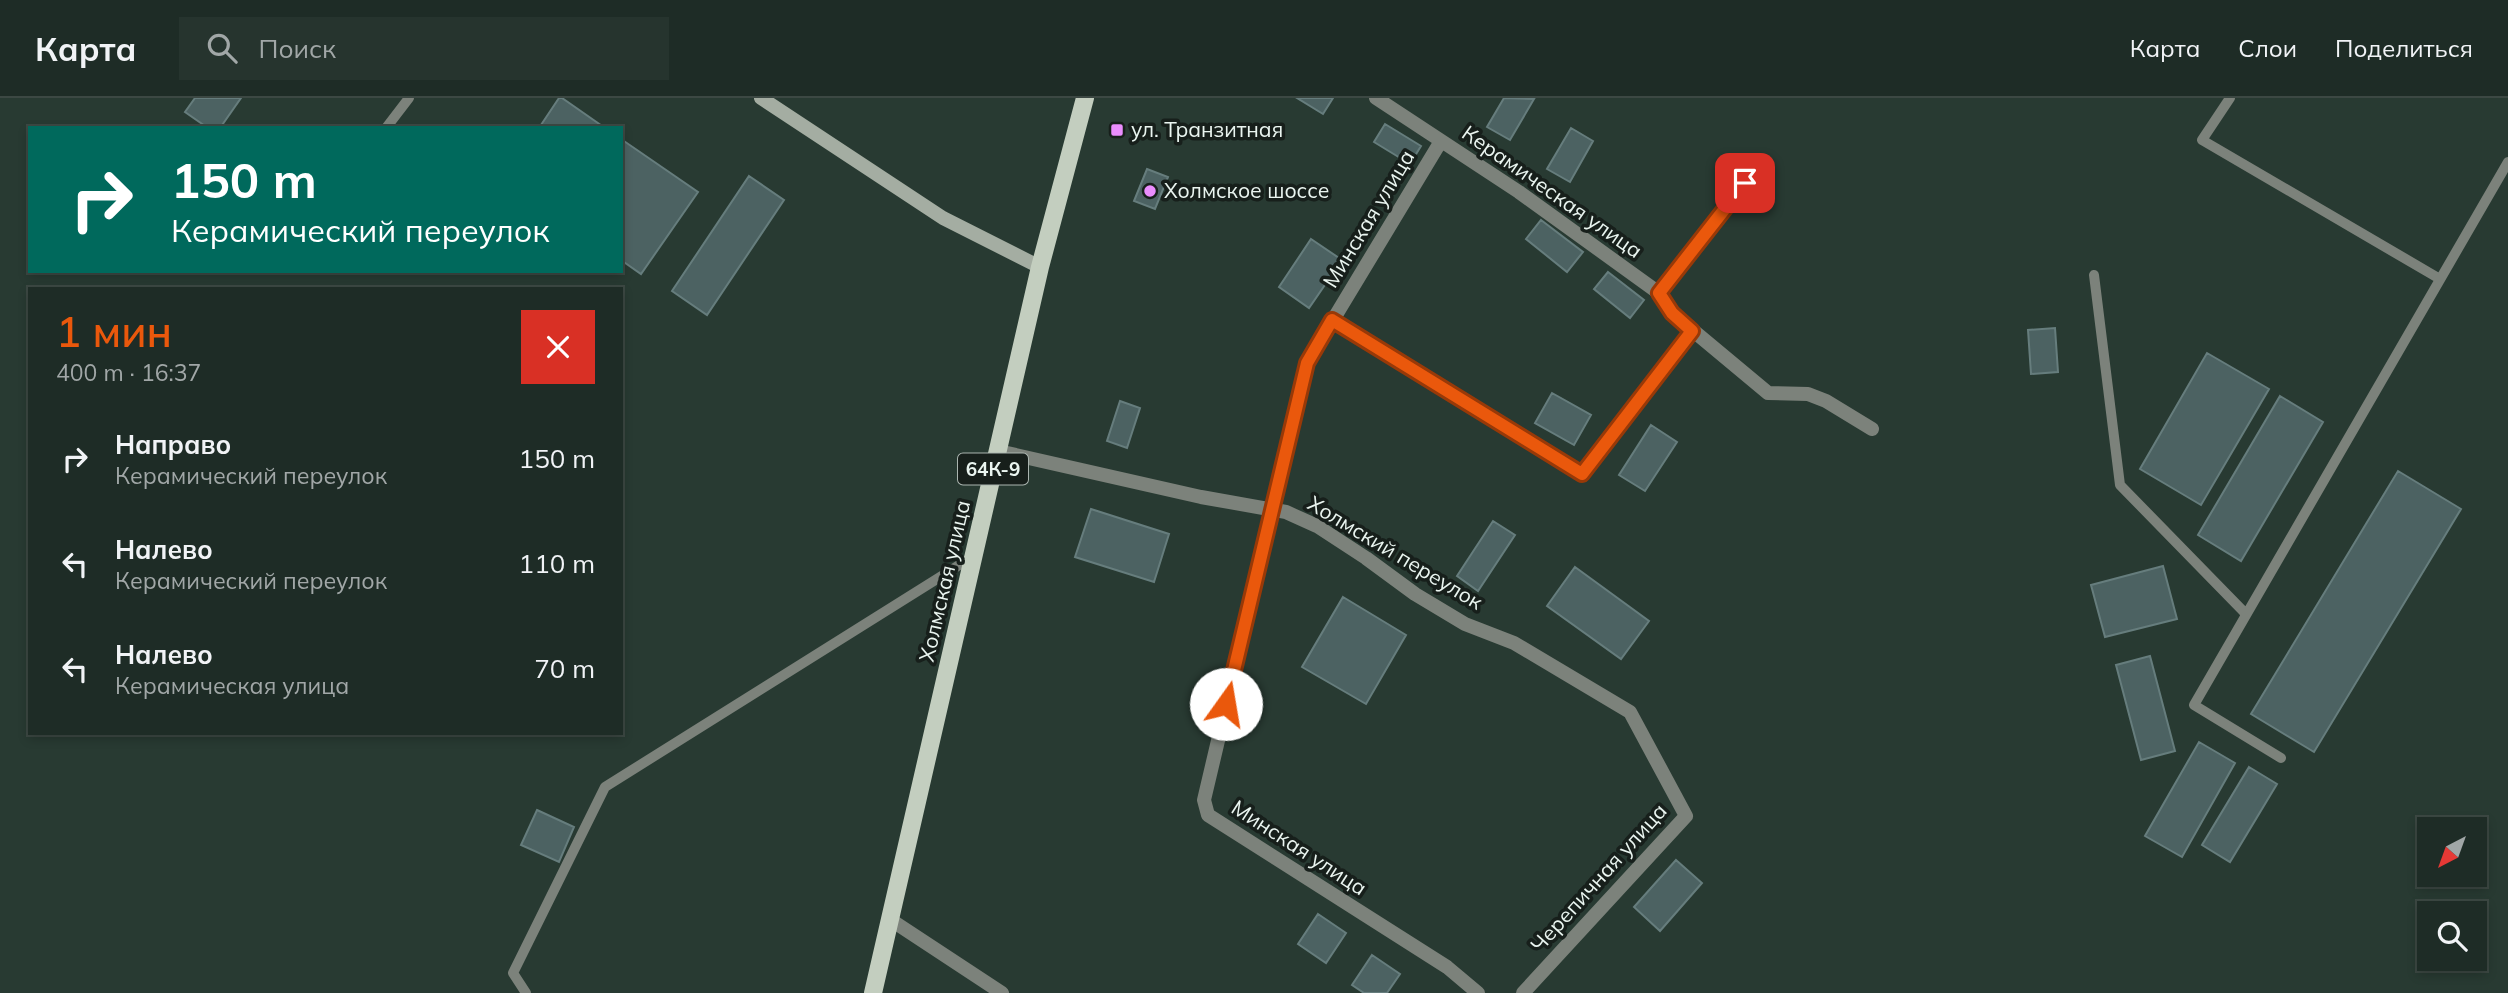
<!DOCTYPE html>
<html lang="ru">
<head>
<meta charset="utf-8">
<style>
	:root { --surface:#1e2c26; --page:#26342e; --text:#f1f3f6; --muted:#a1a7a7; --line:#3c4843; --accent:#ea580c }
	body { margin:0; font-family:Mulish,sans-serif; background:var(--page); color:var(--text); height:100vh; display:flex; flex-direction:column; font-size:26px; white-space:nowrap }
	* { box-sizing:border-box; margin:0 }
	p { font-size:23px; color:var(--muted) }
	.icon { flex:none; width:38px; height:38px; fill:none; stroke:currentColor; stroke-width:2; stroke-linecap:round; stroke-linejoin:round }
	.map { position:relative; flex:1; overflow:hidden }
	.details { position:absolute; left:28px; top:189px; width:595px; height:448px; display:flex; flex-direction:column; background:var(--surface); border-radius:0px; box-shadow:0 4px 10px #0003,0 0 0 2px var(--line) }
	.details>* { flex:none }
	.top-card { position:absolute; left:28px; top:28px; width:595px; height:147px; border-radius:0px; box-shadow:0 4px 10px #0003,0 0 0 2px var(--line); background:#00695c; color:#fff; overflow:hidden }
	.needle { width:46px; rotate:221deg }
	.buttons { position:absolute; left:2417px; top:719px; display:grid; gap:14px }
	.buttons a { display:grid; place-items:center; width:70px; height:70px; border-radius:0px; background:var(--surface); box-shadow:0 4px 10px #0003,0 0 0 2px var(--line); font-size:35px }
	.pin { position:absolute; display:grid; place-items:center; width:60px; height:60px; color:#fff; margin:-30px; border-radius:14px; box-shadow:0 4px 10px #0006 }
	.me { position:absolute; width:77px; margin:-38px; rotate:13deg; stroke-linejoin:round; filter:drop-shadow(0 0 5px #0008) }
	.turn { display:flex; align-items:center; gap:24px; height:147px; padding:0 28px; font-size:32px }
	.turn .icon { width:91px; height:91px; stroke-width:2.5 }
	.turn b { display:block; font-size:49px; line-height:60px }
	.round { display:grid; place-items:center; flex:none; width:74px; height:74px; border-radius:0px; background:var(--page) }
	.headline { display:flex; align-items:center; justify-content:space-between; height:119px; padding:0 28px }
	h1 { font-size:42px; font-weight:600; line-height:52px; color:var(--accent) }
	ul { padding:0; list-style:none }
	li { display:flex; align-items:center; gap:21px; height:105px; padding:0 28px }
	li div { flex:1 }
	li b { display:block; font-size:26px }
	li em { font-style:normal }
	header { display:flex; align-items:center; gap:42px; box-sizing:border-box; height:98px; padding:0 35px; background:var(--surface); border-bottom:2px solid var(--line) }
	header strong { font-size:33px }
	nav { display:flex; gap:38px; margin-inline-start:auto; font-size:24px }
	.search { width:490px; height:63px; background:var(--page); display:flex; align-items:center; gap:18px; box-sizing:border-box; padding:0 24px; border-radius:0px; color:var(--muted); font-size:26px }
	.map>svg:first-child { display:block }
	.building { fill:#4c6262; stroke:#667d7d; stroke-width:2 }
	.lines { fill:none; stroke-linecap:round; stroke-linejoin:round }
	.lane { stroke:#7c827b; stroke-width:10 }
	.street { stroke:#7c827b; stroke-width:14 }
	.secondary { stroke:#a4ada2; stroke-width:14 }
	.primary { stroke:#c3cebf; stroke-width:18 }
	.route-casing { stroke:#983908; stroke-width:18 }
	.route { stroke:#ea580c; stroke-width:12 }
	.poi-dot { fill:#ea8dfd; stroke:#171f1b; stroke-width:2.5 }
	.labels { text-anchor:middle; stroke-width:7; stroke-linejoin:round; paint-order:stroke }
	.shield { fill:#171f1b; stroke:#abb5b0; stroke-width:2 }
	.shield-label { font-size:19px; font-weight:bold; fill:#eaf5f0 }
	.poi-label { font-size:21px; fill:#eaf5f0; stroke:#171f1b; text-anchor:start }
	.street-label { font-size:21px; fill:#eaf5f0; stroke:#171f1b }
</style>
</head>
<body>
<header>
<strong>Карта</strong>
<div class="search"><svg class="icon" aria-label="search" viewBox="0 0 24 24"><circle cx="10" cy="10" r="6"/><path d="M15 15l6 6"/></svg>Поиск</div>
<nav><a>Карта</a><a>Слои</a><a>Поделиться</a></nav>
</header>
<div class="map">
<svg width="2508" height="895" viewBox="0 0 2508 895">
	<rect width="100%" height="100%" fill="#283a32"/>
	<!-- building -->
	<path class="building" d="M195 0H241L220 30H208L185 14Z
		M559 0H562L605 30H539Z
		M1297 0H1333L1323 16Z
		M1504 0 1534 1 1510 42 1487 29Z
		M1385 26 1421 48 1410 66 1374 44Z
		M1571 30 1593 43 1570 84 1547 71Z
		M621 41 698 94 641 176 621 162Z
		M1147 71 1168 79 1155 111 1134 103Z
		M749 78 784 102 707 217 672 193Z
		M1541 122 1583 154 1567 174 1526 141Z
		M1311 141 1342 162 1309 210 1279 189Z
		M1608 174 1644 202 1630 220 1594 191Z
		M2055 230 2058 274 2031 276 2028 232Z
		M2207 255 2269 291 2201 407 2140 371Z
		M1552 295 1591 317 1574 347 1535 325Z
		M2280 298 2323 324 2241 463 2198 437Z
		M1120 303 1140 310 1127 350 1107 343Z
		M1651 327 1677 344 1645 393 1619 377Z
		M2398 373 2461 411 2314 654 2251 616Z
		M1091 411 1169 436 1154 484 1075 459Z
		M1493 423 1515 437 1478 493 1457 478Z
		M2163 468 2177 521 2105 539 2091 487Z
		M1575 469 1649 523 1621 561 1547 508Z
		M1343 499 1406 537 1366 606 1302 569Z
		M2150 558 2175 653 2141 662 2116 567Z
		M2199 644 2235 665 2182 759 2145 738Z
		M2249 669 2277 686 2230 764 2202 747Z
		M537 712 574 729 559 764 521 747Z
		M1676 762 1702 785 1660 833 1634 809Z
		M1318 816 1346 835 1326 865 1298 846Z
		M1372 857 1400 876 1387 895H1364L1352 887Z"/>
	<g class="lines">
		<!-- lane -->
		<path class="lane" d="M2230 0 2202 42 2440 181
			M386 30 409 0
			M2094 177 2120 387 2246 516
			M1659 195 1745 85
			M2281 660 2194 607 2508 64
			M526 895 513 875 605 689 972 459"/>
		<!-- street -->
		<path class="street" d="M1376 0 1519 94 1659 195 1672 215 1768 295 1808 296 1826 303 1872 331
			M1441 43 1307 265 1204 702 1208 717 1447 869 1478 895
			M1332 222 1582 376 1692 233
			M998 353 1201 399 1286 414 1317 428 1366 460 1415 496 1465 526 1514 545 1630 614 1686 718 1523 895
			M891 822 1002 895"/>
		<!-- secondary -->
		<path class="secondary" d="M761 0 943 120 1040 169"/>
		<!-- primary -->
		<path class="primary" d="M873 895 1040 169 1085 0"/>
	</g>
	<g class="lines">
		<!-- route casing -->
		<g class="route-casing">
			<path id="route" d="M1226 606 1307 265 1332 222 1582 376 1692 233 1672 215 1659 195 1745 85"/>
		</g>
		<!-- route -->
		<use href="#route" class="route"/>
	</g>
	<!-- markers -->
	<g class="poi-dot">
		<rect x="1110" y="25" width="14" height="14" rx="3.5"/>
		<circle cx="1150" cy="93" r="7"/>
	</g>
	<g class="labels">
		<!-- shield labels -->
		<rect class="shield" x="958" y="355.5" width="70" height="31" rx="5"/>
		<g class="shield-label">
			<text x="993" y="378">64К-9</text>
		</g>
		<!-- poi labels -->
		<g class="poi-label">
			<text x="1131" y="39">ул. Транзитная</text>
			<text x="1164" y="100">Холмское шоссе</text>
		</g>
		<!-- street labels -->
		<g class="street-label">
			<text transform="translate(1552 94) rotate(35)" y="7">Керамическая улица</text>
			<text transform="translate(1369 121) rotate(-59)" y="7">Минская улица</text>
			<text transform="translate(1395 455) rotate(31)" y="7">Холмский переулок</text>
			<text transform="translate(945 483) rotate(-77)" y="7">Холмская улица</text>
			<text transform="translate(1299 750) rotate(33)" y="7">Минская улица</text>
			<text transform="translate(1599 780) rotate(-48)" y="7">Черепичная улица</text>
		</g>
	</g>
</svg>
<div class="buttons">
<a><svg class="needle" viewBox="-14 -14 28 28"><path d="M0-13l5 13h-10z" fill="#e53935"/><path d="M0 13l5-13h-10z" fill="#a1a7a7"/></svg></a>
<a><svg class="icon" aria-label="search" viewBox="0 0 24 24"><circle cx="10" cy="10" r="6"/><path d="M15 15l6 6"/></svg></a>
</div>
<div class="pin" style="left:1745px;top:85px;background:#d93025"><svg class="icon" aria-label="arrive" viewBox="0 0 24 24"><path d="M6 21V4h12l-3 4 3 4H6"/></svg></div>
<svg class="me" style="left:1226px;top:606px" viewBox="-20 -20 40 40"><circle r="19" fill="#fff"/><path d="M0-13L10 11 0 6-10 11z" fill="#ea580c"/></svg>
<div class="top-card">
<div class="turn"><svg class="icon" aria-label="right" viewBox="0 0 24 24"><path d="M7 20v-9h11M14 6l5 5-5 5"/></svg><div><b>150 m</b>Керамический переулок</div></div>
</div>
<section class="details">
<div class="headline"><div><h1>1 мин</h1><p>400 m · 16:37</p></div><a class="round" style="background:#d93025;color:#fff"><svg class="icon" aria-label="close" viewBox="0 0 24 24"><path d="M6 6l12 12M18 6L6 18"/></svg></a></div>
<ul>
<li><svg class="icon" aria-label="right" viewBox="0 0 24 24"><path d="M7 20v-9h11M14 6l5 5-5 5"/></svg><div><b>Направо</b><p>Керамический переулок</p></div><em>150 m</em></li>
<li><svg class="icon" aria-label="left" viewBox="0 0 24 24"><path d="M17 20v-9H6M10 6l-5 5 5 5"/></svg><div><b>Налево</b><p>Керамический переулок</p></div><em>110 m</em></li>
<li><svg class="icon" aria-label="left" viewBox="0 0 24 24"><path d="M17 20v-9H6M10 6l-5 5 5 5"/></svg><div><b>Налево</b><p>Керамическая улица</p></div><em>70 m</em></li>
</ul>
</section>
</div>
</body>
</html>
